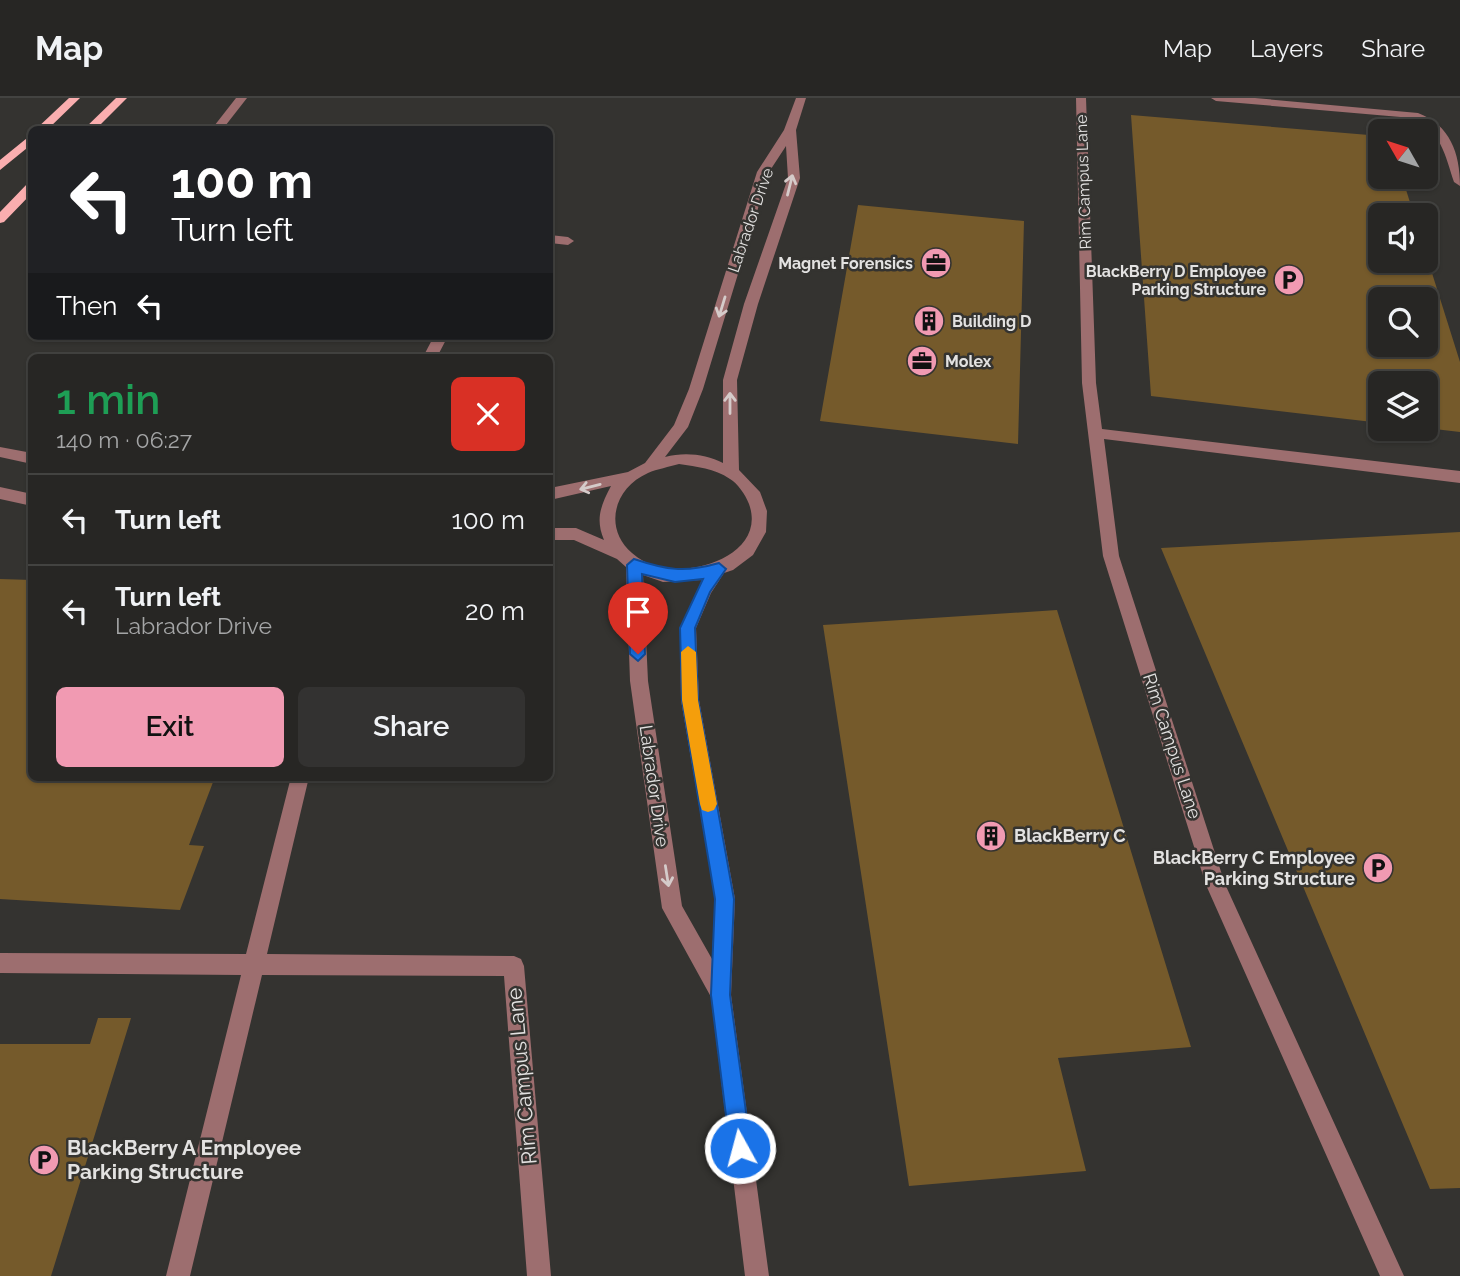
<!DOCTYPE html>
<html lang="en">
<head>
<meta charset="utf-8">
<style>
	:root { --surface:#272624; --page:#333231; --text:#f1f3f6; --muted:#a4a5a6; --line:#434341; --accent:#f19ab2 }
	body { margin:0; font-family:Raleway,sans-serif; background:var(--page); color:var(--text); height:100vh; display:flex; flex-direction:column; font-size:26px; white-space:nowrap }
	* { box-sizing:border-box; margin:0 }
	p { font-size:23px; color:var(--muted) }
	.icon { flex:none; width:38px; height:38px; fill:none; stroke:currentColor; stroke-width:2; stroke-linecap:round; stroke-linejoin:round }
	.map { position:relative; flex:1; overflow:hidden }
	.drawer { position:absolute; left:28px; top:256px; width:525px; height:427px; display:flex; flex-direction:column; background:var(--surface); border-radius:10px; box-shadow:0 2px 5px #0004,0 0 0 2px var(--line) }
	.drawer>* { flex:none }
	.banner { position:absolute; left:28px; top:28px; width:525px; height:214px; border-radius:10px; box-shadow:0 2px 5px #0004,0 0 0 2px var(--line); background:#202124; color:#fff; overflow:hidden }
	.needle { width:46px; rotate:309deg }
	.fabs { position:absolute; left:1368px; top:21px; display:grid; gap:14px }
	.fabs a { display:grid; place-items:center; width:70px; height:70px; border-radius:10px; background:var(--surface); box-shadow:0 2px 5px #0004,0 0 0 2px var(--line); font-size:35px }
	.pin { position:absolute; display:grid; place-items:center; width:60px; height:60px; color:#fff; margin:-72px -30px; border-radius:50% 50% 50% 0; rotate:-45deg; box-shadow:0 0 7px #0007 }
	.pin .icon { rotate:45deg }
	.me { position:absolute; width:77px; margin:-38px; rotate:353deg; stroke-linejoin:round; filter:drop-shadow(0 0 5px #0008) }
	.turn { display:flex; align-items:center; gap:24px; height:147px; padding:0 28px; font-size:32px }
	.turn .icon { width:91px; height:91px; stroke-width:2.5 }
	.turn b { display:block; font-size:49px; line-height:60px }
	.then { display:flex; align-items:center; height:66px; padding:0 28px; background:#0003; gap:14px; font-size:26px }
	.round { display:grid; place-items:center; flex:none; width:74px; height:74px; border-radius:10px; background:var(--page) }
	.headline { display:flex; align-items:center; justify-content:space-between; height:119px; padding:0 28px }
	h1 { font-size:42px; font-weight:600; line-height:52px; color:#1e9e55 }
	.button { display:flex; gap:14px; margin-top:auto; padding:14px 28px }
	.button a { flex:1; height:80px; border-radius:10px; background:var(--accent); color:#111; font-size:28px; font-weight:600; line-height:80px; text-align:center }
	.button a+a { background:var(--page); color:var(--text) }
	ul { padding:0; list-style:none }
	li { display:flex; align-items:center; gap:21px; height:91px; padding:0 28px; border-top:2px solid var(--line) }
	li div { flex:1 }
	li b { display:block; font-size:26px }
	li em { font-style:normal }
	header { display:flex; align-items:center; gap:42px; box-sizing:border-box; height:98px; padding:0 35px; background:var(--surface); border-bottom:2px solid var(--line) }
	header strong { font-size:33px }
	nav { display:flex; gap:38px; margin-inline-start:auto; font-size:24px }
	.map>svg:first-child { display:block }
	.building { fill:#755a2b; fill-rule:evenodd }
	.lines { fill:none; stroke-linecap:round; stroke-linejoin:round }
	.minor { fill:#9d6e6f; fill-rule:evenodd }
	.major { fill:#faaeaf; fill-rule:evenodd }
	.oneway { stroke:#d5cbca }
	.route { fill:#1a73e8; stroke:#114b97; stroke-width:2 }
	.slow { fill:#f59e0b }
	.labels { text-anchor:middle; stroke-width:5; stroke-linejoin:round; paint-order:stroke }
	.far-street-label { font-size:16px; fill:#e3e2e1; stroke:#343330 }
	.far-poi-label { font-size:16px; font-weight:bold; fill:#e3e2e1; stroke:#343330; text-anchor:end }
	.street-label { font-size:18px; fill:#e3e2e1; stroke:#343330 }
	.poi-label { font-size:18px; font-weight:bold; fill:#e3e2e1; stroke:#343330; text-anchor:start }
	.near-street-label { font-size:21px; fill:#e3e2e1; stroke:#343330 }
	.near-poi-label { font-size:21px; font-weight:bold; fill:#e3e2e1; stroke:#343330; text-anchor:start }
</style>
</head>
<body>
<header>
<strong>Map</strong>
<nav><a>Map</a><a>Layers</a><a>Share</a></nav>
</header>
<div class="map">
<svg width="1460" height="1178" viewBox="0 0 1460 1178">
	<rect width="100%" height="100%" fill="#343330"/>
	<!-- building -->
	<path class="building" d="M1131 17 1381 38V79H1402L1414 117H1381V163H1426V156L1460 264V334L1426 330V285H1381V325L1151 298ZM1381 201H1426V247H1381Z
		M858 107 1024 123 1018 346 820 323Z
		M1460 434V1090L1430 1091 1161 450Z
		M0 481 32 482V679H215L189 747 204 748 180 812 0 801Z
		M1057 512 1191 949 1058 960 1086 1073 909 1088 823 527Z
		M98 920H131L51 1178H0V946H90Z"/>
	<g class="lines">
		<!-- minor -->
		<path class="minor" d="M236 0H247L222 32H211Z
			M796 0H806L796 32 800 80 758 206 737 282 739 372 760 394 767 413 766 434 753 457 733 472 724 475 711 495 696 530 699 602 735 801 731 897 769 1178H745L711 899 662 810 630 583 626 469 617 461 574 442H550V430H576L604 442C595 421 601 407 611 388L550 402V390L628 374 645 365 674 327 689 291 757 74 784 32ZM786 48 788 80 744 206 723 282V365C706 356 684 354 665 359L688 329 703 291 769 74ZM679 366C697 369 714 370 730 381 738 386 745 396 749 406 764 448 715 470 681 471 662 471 647 468 632 455 603 430 614 390 648 375 657 371 669 369 679 366ZM643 477 663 484 702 482 680 530 681 602 715 801 712 861 682 808 648 583Z
			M1076 0H1086L1096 285 1102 331 1460 373V385L1104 341 1119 458 1225 786 1404 1178H1380L1206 787 1103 458 1082 285Z
			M1211 0H1255L1418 15C1450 27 1460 55 1460 88L1454 84C1445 57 1441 32 1412 20L1216 3Z
			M550 137 568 139 574 143 568 147 550 145Z
			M434 238H448L437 259H423Z
			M0 349 32 355V366L0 359Z
			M0 389 32 396V408L0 401Z
			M291 679H309L267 856 514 858 521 861 524 868 551 1178H527L504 878 262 877 190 1178H166L241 877 0 875V855L246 856Z"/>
		<!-- major -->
		<path class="major" d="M69 0H80L47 32H35Z
			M116 0H127L95 32H83Z
			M32 36V46L0 72V62Z
			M28 85H32V95L4 124 0 125V114Z"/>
	</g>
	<!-- one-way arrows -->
	<defs><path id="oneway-shaft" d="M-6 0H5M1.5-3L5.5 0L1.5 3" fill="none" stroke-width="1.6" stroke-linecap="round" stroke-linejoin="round" transform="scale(1.75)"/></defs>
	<g class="oneway">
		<use href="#oneway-shaft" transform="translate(790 87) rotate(-76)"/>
		<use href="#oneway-shaft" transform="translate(722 209) rotate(107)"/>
		<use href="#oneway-shaft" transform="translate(730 305) rotate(-90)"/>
		<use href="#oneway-shaft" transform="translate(590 389) rotate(166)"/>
		<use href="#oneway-shaft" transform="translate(667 778) rotate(81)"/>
	</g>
	<!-- route -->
	<path class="route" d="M634 461C667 472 684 475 719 465L726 471 710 494 695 530 698 602 734 801 730 897 751 1050 748 1058 740 1061 733 1058 730 1050 711 897 715 801 682 602 680 530 703 481 675 484 642 476 645 556 638 563 630 556 627 467Z"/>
	<!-- slow -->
	<path class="slow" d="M688 548 696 554 698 602 717 706 714 712 708 714 702 712 700 706 682 602 681 554Z"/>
	<!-- icons -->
	<defs>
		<g id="office-disc" transform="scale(1.575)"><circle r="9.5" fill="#f19ab2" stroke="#343330"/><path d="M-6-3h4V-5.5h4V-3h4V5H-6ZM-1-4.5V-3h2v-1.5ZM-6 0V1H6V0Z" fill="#111"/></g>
		<g id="parking-disc" transform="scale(1.575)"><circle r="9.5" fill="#f19ab2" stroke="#343330"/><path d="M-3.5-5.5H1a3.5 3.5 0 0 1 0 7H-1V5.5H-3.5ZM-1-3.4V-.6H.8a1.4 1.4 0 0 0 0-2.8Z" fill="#111"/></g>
		<g id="building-disc" transform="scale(1.575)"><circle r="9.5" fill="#f19ab2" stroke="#343330"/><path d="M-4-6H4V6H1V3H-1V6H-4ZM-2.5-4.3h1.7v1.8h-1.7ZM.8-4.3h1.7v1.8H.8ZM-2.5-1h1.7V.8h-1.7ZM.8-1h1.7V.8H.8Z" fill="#111"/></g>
	</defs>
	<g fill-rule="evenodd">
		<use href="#office-disc" x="936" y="165"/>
		<use href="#parking-disc" x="1289" y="182"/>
		<use href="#building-disc" x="929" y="223"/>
		<use href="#office-disc" x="922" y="263"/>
		<use href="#building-disc" x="991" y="738"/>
		<use href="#parking-disc" x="1378" y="770"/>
		<use href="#parking-disc" x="44" y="1062"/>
	</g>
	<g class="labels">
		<!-- far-street labels -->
		<g class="far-street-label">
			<text transform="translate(1083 84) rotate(-92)" y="6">Rim Campus Lane</text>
			<text transform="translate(750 122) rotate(-71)" y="6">Labrador Drive</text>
		</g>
		<!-- far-poi labels -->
		<g class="far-poi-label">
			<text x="913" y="171">Magnet Forensics</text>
			<text x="1266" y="179">BlackBerry D Employee<tspan x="1266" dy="18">Parking Structure</tspan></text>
			<text x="952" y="229" text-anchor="start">Building D</text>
			<text x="945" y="269" text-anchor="start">Molex</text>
		</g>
		<!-- street labels -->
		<g class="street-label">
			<text transform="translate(1172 648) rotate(72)" y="6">Rim Campus Lane</text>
			<text transform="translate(654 688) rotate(82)" y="6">Labrador Drive</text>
		</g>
		<!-- poi labels -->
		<g class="poi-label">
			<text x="1014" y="744">BlackBerry C</text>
			<text x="1355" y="766" text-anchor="end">BlackBerry C Employee<tspan x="1355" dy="21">Parking Structure</tspan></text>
		</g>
		<!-- near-street labels -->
		<g class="near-street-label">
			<text transform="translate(522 978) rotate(-95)" y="7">Rim Campus Lane</text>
		</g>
		<!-- near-poi labels -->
		<g class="near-poi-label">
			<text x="67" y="1057">BlackBerry A Employee<tspan x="67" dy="24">Parking Structure</tspan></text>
		</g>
	</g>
</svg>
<div class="fabs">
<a><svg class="needle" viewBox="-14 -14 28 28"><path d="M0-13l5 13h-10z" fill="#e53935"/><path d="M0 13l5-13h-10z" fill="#a4a5a6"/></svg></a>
<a><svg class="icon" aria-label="sound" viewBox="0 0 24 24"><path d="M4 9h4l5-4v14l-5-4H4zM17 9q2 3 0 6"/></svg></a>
<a><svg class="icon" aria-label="search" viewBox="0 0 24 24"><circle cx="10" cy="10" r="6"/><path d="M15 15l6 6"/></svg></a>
<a><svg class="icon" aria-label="layers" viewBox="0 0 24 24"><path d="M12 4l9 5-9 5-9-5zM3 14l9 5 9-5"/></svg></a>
</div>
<div class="pin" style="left:638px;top:556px;background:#d93025"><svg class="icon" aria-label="arrive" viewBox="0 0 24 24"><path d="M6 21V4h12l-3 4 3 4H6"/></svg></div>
<svg class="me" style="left:740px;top:1050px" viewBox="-20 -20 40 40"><circle r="17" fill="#1a73e8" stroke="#fff" stroke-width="3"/><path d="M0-11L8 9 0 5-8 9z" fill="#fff"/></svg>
<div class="banner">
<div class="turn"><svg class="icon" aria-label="left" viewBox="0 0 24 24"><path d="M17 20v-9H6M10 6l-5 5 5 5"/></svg><div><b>100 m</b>Turn left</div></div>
<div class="then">Then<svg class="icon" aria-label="left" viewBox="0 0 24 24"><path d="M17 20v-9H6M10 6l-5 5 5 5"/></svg></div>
</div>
<section class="drawer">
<div class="headline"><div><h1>1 min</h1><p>140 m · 06:27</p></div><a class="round" style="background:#d93025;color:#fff"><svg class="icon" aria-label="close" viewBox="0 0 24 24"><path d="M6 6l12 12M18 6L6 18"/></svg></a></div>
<ul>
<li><svg class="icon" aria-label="left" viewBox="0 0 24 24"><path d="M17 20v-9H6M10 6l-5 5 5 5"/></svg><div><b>Turn left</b></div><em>100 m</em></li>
<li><svg class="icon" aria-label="left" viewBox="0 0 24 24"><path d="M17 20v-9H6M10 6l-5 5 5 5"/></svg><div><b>Turn left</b><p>Labrador Drive</p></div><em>20 m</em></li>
</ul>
<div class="button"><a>Exit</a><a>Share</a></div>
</section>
</div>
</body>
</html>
